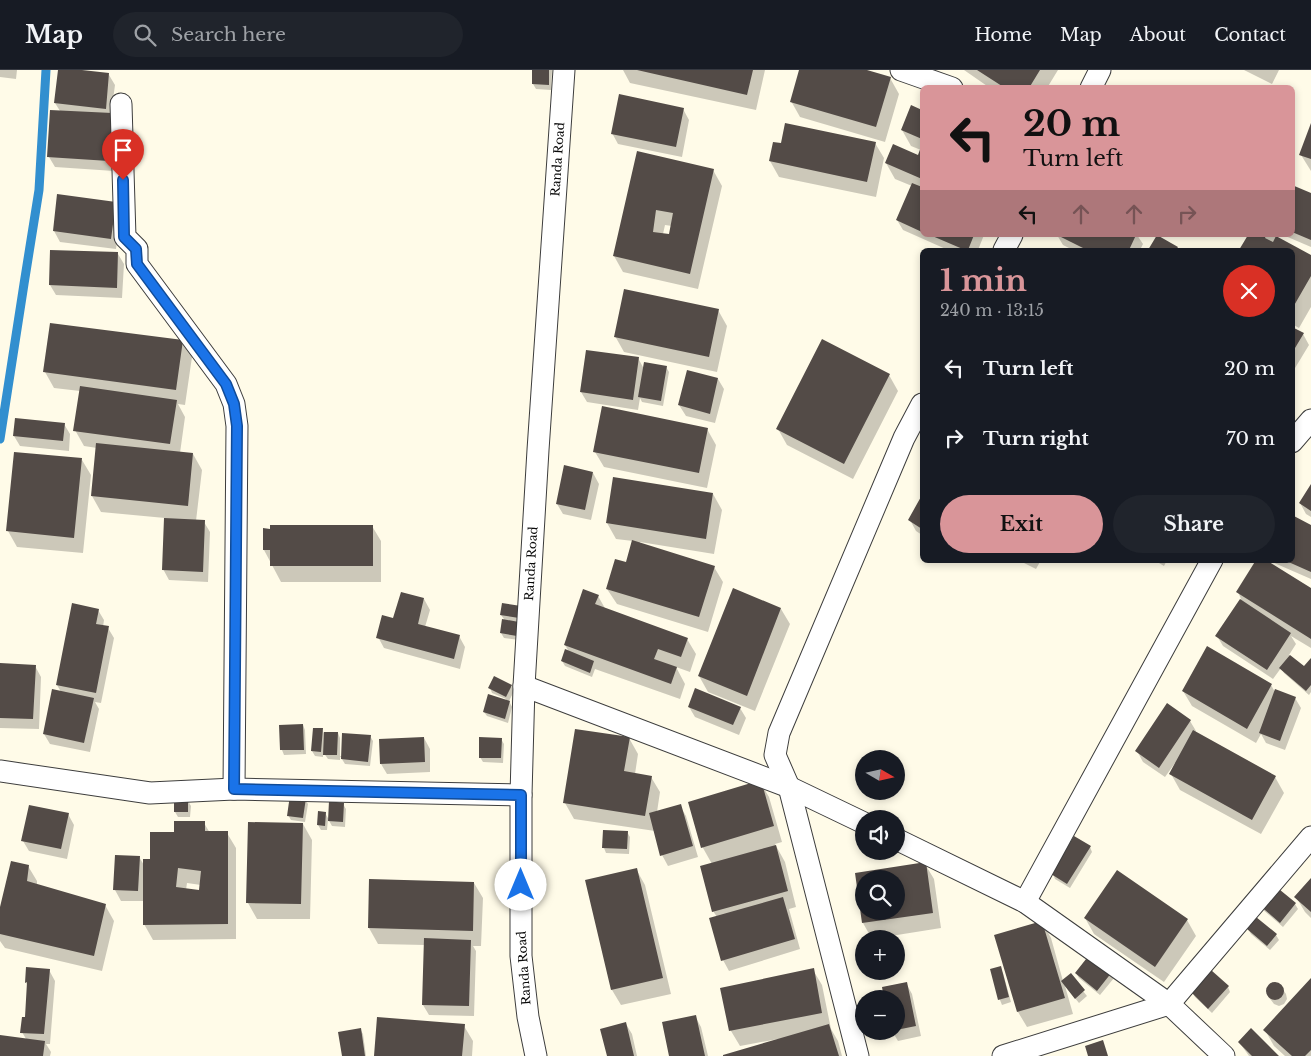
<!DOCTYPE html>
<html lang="en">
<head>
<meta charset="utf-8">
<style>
	:root { --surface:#171b24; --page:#20242c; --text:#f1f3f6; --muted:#9ea1a6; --line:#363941; --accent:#d99599 }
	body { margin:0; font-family:"Libre Baskerville",serif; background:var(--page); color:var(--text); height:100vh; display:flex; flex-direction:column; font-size:19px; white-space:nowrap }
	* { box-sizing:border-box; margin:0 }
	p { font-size:16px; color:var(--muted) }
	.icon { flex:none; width:28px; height:28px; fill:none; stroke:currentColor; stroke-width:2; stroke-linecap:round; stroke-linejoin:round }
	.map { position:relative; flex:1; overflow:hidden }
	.sheet { position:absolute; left:920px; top:178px; width:375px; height:315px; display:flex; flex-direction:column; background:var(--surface); border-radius:8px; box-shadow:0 2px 8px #0003 }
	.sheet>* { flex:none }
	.guide { position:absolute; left:920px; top:15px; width:375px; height:152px; border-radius:8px; box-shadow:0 2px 8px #0003; background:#d99599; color:#111; overflow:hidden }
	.needle { width:32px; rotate:99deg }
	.fabs { position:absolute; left:855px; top:680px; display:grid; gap:10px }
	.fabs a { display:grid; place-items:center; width:50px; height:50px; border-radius:50%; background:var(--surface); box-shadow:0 2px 8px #0003; font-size:25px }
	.pin { position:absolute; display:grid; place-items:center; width:42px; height:42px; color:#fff; margin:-51px -21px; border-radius:50% 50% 50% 0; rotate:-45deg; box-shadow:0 0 5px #0007 }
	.pin .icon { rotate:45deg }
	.me { position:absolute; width:55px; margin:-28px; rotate:0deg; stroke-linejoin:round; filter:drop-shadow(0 0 4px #0008) }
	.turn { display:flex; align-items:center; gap:18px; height:105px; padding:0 20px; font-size:22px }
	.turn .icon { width:65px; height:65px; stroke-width:2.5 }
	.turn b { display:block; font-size:35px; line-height:42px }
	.lanes { display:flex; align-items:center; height:48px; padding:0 20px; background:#0003; justify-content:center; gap:25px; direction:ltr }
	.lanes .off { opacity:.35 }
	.round { display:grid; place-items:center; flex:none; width:52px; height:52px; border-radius:26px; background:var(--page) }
	.headline { display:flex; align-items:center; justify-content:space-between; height:85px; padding:0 20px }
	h1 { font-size:30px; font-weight:700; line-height:38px; color:var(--accent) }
	.action { display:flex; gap:10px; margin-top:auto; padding:10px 20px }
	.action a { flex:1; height:58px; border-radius:30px; background:var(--accent); color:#111; font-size:20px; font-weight:700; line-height:58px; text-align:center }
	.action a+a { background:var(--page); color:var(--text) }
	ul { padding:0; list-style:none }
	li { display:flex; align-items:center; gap:15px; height:70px; padding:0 20px }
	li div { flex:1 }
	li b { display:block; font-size:19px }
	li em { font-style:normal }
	header { display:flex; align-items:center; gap:30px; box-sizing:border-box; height:70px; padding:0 25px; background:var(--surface); border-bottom:1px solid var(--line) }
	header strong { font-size:24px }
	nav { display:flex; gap:28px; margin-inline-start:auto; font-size:18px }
	.search { width:350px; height:45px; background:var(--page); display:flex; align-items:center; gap:12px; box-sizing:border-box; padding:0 18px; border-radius:28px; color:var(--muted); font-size:19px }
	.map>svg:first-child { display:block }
	.shadow { fill:#0003; fill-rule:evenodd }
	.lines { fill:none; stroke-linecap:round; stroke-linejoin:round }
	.stream { stroke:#328fcf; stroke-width:9 }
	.building { fill:#534b47; fill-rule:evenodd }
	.street-casing { stroke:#3d3d3d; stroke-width:23 }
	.street { stroke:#fff; stroke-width:21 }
	.route-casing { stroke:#114b97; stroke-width:12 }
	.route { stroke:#1a73e8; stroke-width:9 }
	.labels { text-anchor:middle; stroke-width:5; stroke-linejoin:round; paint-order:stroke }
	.street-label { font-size:12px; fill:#0a0a0a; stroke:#fff }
</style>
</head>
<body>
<header>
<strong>Map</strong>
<div class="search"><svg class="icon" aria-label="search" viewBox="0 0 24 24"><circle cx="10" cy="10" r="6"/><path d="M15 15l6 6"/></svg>Search here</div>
<nav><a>Home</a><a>Map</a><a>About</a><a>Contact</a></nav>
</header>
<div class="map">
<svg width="1311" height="986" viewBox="0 0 1311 986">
	<rect width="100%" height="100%" fill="#fffbe8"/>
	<!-- shadow -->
	<path class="shadow" d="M0 0H17L16 9 0 7Z
		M59 0H71L109 5 115 15 111 45 114 101 55 97 49 87 60 41 55 33Z
		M534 0H552L551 20 536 19 533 14Z
		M623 0H765L756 40 630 13Z
		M800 0H863L890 8 899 24 885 72 800 47 791 31Z
		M964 0H1058L1047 18H990Z
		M1244 0H1279L1272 14Z
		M912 37 922 41V165H984L978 180H948L903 160 897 150 912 116 895 109 886 93 919 87 921 80 911 76 902 60Z
		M683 39 689 50 682 87 618 74 612 63Z
		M1311 55V101L1301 85Z
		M875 73 884 88 876 127 779 107 770 91Z
		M638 83 713 100 722 116 698 219 623 202 614 186ZM665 155 672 156 670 166 663 164Z
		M1292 116 1311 124V177L1283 165H1292Z
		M58 126 121 143 116 179 60 172 54 161Z
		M1057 165H1137L1143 174 1140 180H1073L1063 175Z
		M1249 165H1275L1276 167 1311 187V237L1299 258 1292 254V180H1241Z
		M118 184 124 194 122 228 56 225 50 215Z
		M718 240 727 256 717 302 624 282 615 266Z
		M1292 258 1303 264 1309 275 1292 303Z
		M182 272 192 287 185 335 178 334 185 347 180 383 193 384 202 400 196 451 204 452 210 462 208 512 169 510 163 499 165 448 101 442 92 426 97 378 84 376 75 360 80 321 54 318 45 302Z
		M638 288 644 299 666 297 669 302 663 336 642 332 640 328 638 340 587 332 581 322Z
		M889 305 898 321 853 409 787 375 778 359Z
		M718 309 724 319 715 353 686 346 679 335Z
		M64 354 70 364 69 381 20 376 14 366Z
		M707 359 716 375 707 418 604 397 595 382Z
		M82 390 91 405 83 483 17 477 8 461Z
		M593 403 599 414 591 450 563 444 557 434Z
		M1311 416V447L1306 444 1300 433Z
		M713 424 722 440 714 484 640 472V474L714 497 723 512 708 562 617 534 607 519 627 493 633 471 616 469 607 453Z
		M922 428V465L916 461 910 450Z
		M372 456 381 471V512H281L264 480Z
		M1311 456V509L1272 492 1271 490H1292Z
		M1018 490H1041L1036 499Z
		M1154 490H1167L1164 496Z
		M1258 490H1264L1311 519V578L1291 566 1296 574 1289 585 1305 598 1311 590V622L1309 625 1284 603 1281 598 1273 609 1223 576 1217 566 1241 529 1238 522Z
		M598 526 606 540 687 569 696 584 690 602 676 597 685 614 680 629 595 599 592 607 565 596 562 591 569 582 565 575Z
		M424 529 430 540 425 557 459 566 465 577 460 599 384 578 378 567 394 550Z
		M781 539 790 554 755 641 708 622 699 606Z
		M98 540 104 550 103 557 108 558 114 568 101 633 95 632 99 639 90 682 50 674 44 664 61 622 57 615Z
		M523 542 519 570 504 568 501 563 504 549 501 545Z
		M0 595 35 596 41 607 39 659 0 658Z
		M1271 615 1275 622 1295 628 1301 638 1285 680 1266 673 1261 664 1256 673 1192 636 1183 621Z
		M511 616 514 621 509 631 512 637 508 653 487 646 484 642 505 631 506 629 492 623 490 618Z
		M689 637 740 638 746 648 739 665 695 647Z
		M1190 651 1196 661 1195 663 1275 707 1284 723 1261 764 1180 720 1171 704 1176 694 1175 693 1165 707 1143 692 1137 681Z
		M303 655 305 660 306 684 284 685 282 680 281 656Z
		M322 660 324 663H338L340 668V690L328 689 323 682V687L315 686 312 681Z
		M370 666 373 671 370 696 345 694 340 686H342Z
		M424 668 430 679V702L387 704 381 694Z
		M629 668 638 684 635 704 651 707 660 722 657 742 680 736 686 746 698 787 668 796 662 785 655 761 574 749 565 733Z
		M501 669 504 674 503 693 483 692 480 687Z
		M760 712 769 727 782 772 775 774 785 792 796 837 789 839 800 879 729 901 723 890 717 847 713 841 712 794 703 778 690 733Z
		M305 729 308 734 305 752 291 750 288 745Z
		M188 731 191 736 190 747H178L175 742Z
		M343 734 346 739 345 757 332 756 328 749 327 760H321L318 755 325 743 329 750Z
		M68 744 74 755 67 789 29 781 23 771Z
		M204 753 210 763H227L236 778V869L153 870 144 854V831H121L115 820 116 786 139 787 144 795 151 790 175 763ZM187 813 201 815 200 821 186 820Z
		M303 754 312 770 310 849H257L248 833Z
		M605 761 627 762 630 767 629 784 606 783 604 778Z
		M1090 777 1092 782 1070 818 1055 809 1053 804Z
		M925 794 934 809 941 858 872 869 863 853 856 804ZM864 809H896V841H864Z
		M28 796 37 811V816L105 835 114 851 102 901 5 878 0 871V843Z
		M636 799 645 815 671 924 621 935 612 920 587 811Z
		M370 810 474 813 483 828 481 876H473L476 881 474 946 429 945 423 935 425 875 378 874 369 858Z
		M1311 810V848L1305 842 1296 827Z
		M1259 834H1295L1298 839 1283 857 1262 839Z
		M1085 848 1187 850 1196 866 1164 912 1094 864Z
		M1042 852 1051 868 1063 911 1070 905 1087 926 1079 933 1065 916 1073 944 1027 957 1018 942 996 866Z
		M1248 859 1276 865 1279 870 1270 880 1251 864Z
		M1000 898 1003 903 1011 932 1002 935 1000 930 991 900Z
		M49 900 55 911 50 974H46L51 982 50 986H0V979L26 969 22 962 26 948 28 917 26 912Z
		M813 900 822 915 831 959 838 971 842 986H726L778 971V969L740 976 731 961 722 919Z
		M1076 903H1111L1114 908 1100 925 1079 908Z
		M1311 909V986H1285L1274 976 1265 960Z
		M906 913 912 924 921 966 898 971 892 961H896V929Z
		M1276 913 1280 915 1286 924 1287 929 1284 934 1279 936 1274 934 1267 925V918L1271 914Z
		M1228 917 1230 922 1212 943 1195 927 1192 922Z
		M695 946 701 957 708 986H670Z
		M626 954 632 964 637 986H608Z
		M464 956 473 971 472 986H375Z
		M360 959 363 964 366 986H344Z
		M1239 972 1277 986H1249Z"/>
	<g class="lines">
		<!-- stream -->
		<path class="stream" d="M0 369 24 214 39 120 46 0"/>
	</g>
	<!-- building -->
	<path class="building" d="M58 0H82L109 3 106 39 54 33Z
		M532 0H549V15L532 14Z
		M637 0H753L747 25Z
		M799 0H867L891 7 876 57 790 32Z
		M977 0H1040L1029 18H1005Z
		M619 24 684 38 676 77 611 64Z
		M911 35 922 40V69L901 60Z
		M50 40 112 43 109 91 47 87Z
		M785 53 876 72 867 112 769 91 773 72 781 73Z
		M1311 53V89L1299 85Z
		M893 74 918 85 922 74V109L885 93Z
		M637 81 714 99 690 204 613 186ZM656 140 673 143 669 164 653 162Z
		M912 113 922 117V162L896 150Z
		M1292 115 1311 123V170L1292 162Z
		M57 124 116 132 111 169 53 161Z
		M930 165H974L968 180H965Z
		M1057 165H1136L1129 180H1087Z
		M1157 165 1178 177 1176 180H1148Z
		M1248 165H1266L1265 168 1273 172 1276 166 1311 185V206L1292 239V180H1239Z
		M50 180 118 182 117 218 49 215Z
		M624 219 719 239 709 287 614 267Z
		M50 253 183 270 176 320 43 302Z
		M1292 257 1304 263 1292 283Z
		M822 269 890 304 844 394 776 359Z
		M586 280 639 287 633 330 580 322Z
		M644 292 667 296 661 331 638 327Z
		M687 300 718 308 710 344 678 335Z
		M80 316 177 330 170 374 73 361Z
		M602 336 708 358 699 403 593 382Z
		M15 348 65 353 63 371 13 366Z
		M96 373 193 383 188 436 91 426Z
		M14 382 82 388 74 468 6 461Z
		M564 395 593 402 585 440 556 434Z
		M613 407 713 423 706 469 606 453Z
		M1311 414V441L1299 433Z
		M922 425V459L908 450Z
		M1292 445 1311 455V502L1284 490H1292Z
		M164 448 205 450 203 502 162 500Z
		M270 455H373V496H270V480H263V458L270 459Z
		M632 470 715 496 699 547 606 519 615 489 626 492Z
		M1256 490H1266L1311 518V569L1236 522Z
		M733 518 781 538 747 626 698 606Z
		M583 519 599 525 595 534 688 568 681 587 658 579 654 589 677 597 671 614 564 575Z
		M401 522 424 528 418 554 460 565 454 589 376 568 382 545 393 548Z
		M1240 529 1291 563 1267 600 1215 566Z
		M72 533 99 539 96 554 109 556 96 623 56 615Z
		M502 533 521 536 519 548 500 545Z
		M502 549 519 552 517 566 500 563Z
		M1207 576 1272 614 1247 659 1182 621Z
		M565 579 594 591 590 603 561 591Z
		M1290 585 1304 596 1311 588V615L1306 621 1279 598Z
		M0 593 36 595 33 649 0 648Z
		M494 606 512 615 506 627 488 618Z
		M695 618 741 637 733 655 688 637Z
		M52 619 94 628 84 673 43 664Z
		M1275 619 1296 627 1280 671 1259 663Z
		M488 624 510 631 505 649 483 642Z
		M1167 633 1191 650 1159 698 1135 681Z
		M303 654 304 680H280L279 655Z
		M313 658H323L321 682 311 681Z
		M575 659 630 667 624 701 652 706 645 746 563 733Z
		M1193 660 1276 706 1252 750 1169 704Z
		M324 662H338L337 685H323Z
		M342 663 371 665 368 692 341 689Z
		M424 667 425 692 380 694 379 669Z
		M479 667 502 668 501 688H479Z
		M761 710 774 756 701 778 688 732Z
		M290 725 306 728 303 748 287 746Z
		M174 730H188V742H174Z
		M329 731 344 733 343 752 328 751Z
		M681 734 693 776 660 786 649 743Z
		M29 735 69 743 61 779 21 771Z
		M318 741 326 742 325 756 317 755Z
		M174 751H205V761H228V854L143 855V789H150V762H174ZM178 798 201 801 199 820 176 817Z
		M248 752 303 753 301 834 246 833Z
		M603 760 628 761 627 779 602 778Z
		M1074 766 1091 776 1067 814 1051 804Z
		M776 775 788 821 712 842 700 796Z
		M115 785 140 786 138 821 113 820Z
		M11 791 29 795 27 811 106 834 94 886 0 864V837Z
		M926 792 933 843 862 853 855 803ZM864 809H896V841H864Z
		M637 798 663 908 611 920 585 810Z
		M1117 800 1188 849 1155 897 1084 848Z
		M1311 808V842L1294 827Z
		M369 809 474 812 473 861 368 858Z
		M1274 815 1296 833 1280 853 1258 834Z
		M783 827 795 869 721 891 709 848Z
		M1256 847 1277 864 1267 876 1247 859Z
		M1042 851 1065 928 1017 942 994 865Z
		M424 868 471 870 469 936 422 935Z
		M1090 884 1112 902 1097 921 1075 903Z
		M1001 896 1009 927 998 930 990 899Z
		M26 897 50 899 44 964 20 963 22 947H25L27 912 25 913Z
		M814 898 822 943 729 961 720 918Z
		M1211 900 1229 916 1208 939 1191 922Z
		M1071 903 1085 920 1075 929 1061 911Z
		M1311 908V980L1305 986H1292L1263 960Z
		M1266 921a9 9 0 1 1 18 0a9 9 0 1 1-18 0Z
		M907 912 916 956 896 960V929H884L882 917Z
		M696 945 705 986H669L662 952Z
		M377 947 465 954 462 986H374Z
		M626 952 634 986H607L600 959Z
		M829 954 839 986H723V985Z
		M361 958 365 986H342L338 962Z
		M1251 958 1279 986H1252L1238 972Z
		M0 965 45 971 43 986H0Z
		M1103 970 1108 986H1088L1085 976Z"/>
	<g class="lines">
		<!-- street casing -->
		<g class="street-casing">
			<g id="street">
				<path d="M901 0 952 18"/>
				<path d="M1091 18 1100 0"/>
				<path d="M121 34 125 167 137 179V194L226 314 234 334 237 356 234 719"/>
				<path d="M1004 180 1012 165"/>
				<path d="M1292 372 1311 350"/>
				<path d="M524 616 789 717 864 753"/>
				<path d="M0 701 150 723 234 719 521 725"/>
				<path d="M896 769 1025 832 1169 934 1224 986"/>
				<path d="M1025 832 1212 490"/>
				<path id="s1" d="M536 986 528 947 521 886V725L524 616 538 380 564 0"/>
				<path d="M858 986 789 717 775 685 779 663 904 368 922 334"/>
				<path d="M1003 986 1169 934 1311 767"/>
			</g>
		</g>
		<!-- street -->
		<use href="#street" class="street"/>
	</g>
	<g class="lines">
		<!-- route casing -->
		<g class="route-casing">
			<path id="route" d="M123 110 124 167 136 179 137 194 226 314 234 334 237 356 234 719 521 725V815"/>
		</g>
		<!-- route -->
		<use href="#route" class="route"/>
	</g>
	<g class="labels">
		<!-- street labels -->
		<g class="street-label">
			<text dy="4" stroke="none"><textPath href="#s1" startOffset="899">Randa Road</textPath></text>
			<text dy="4" stroke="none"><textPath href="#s1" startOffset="494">Randa Road</textPath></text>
			<text transform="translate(524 898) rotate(-94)" y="4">Randa Road</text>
		</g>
	</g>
</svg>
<div class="fabs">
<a><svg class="needle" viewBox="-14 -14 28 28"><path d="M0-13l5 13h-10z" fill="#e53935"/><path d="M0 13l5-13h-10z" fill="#9ea1a6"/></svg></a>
<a><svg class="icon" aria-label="sound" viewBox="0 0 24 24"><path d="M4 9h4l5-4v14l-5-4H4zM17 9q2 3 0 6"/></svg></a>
<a><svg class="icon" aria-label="search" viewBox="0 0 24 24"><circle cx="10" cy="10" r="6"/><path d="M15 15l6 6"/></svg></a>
<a>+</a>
<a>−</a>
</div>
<div class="pin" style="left:123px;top:110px;background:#d93025"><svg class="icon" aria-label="arrive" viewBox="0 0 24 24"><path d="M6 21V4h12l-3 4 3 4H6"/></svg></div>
<svg class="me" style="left:521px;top:815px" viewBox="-20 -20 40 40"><circle r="19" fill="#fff"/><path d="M0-13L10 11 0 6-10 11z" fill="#1a73e8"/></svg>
<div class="guide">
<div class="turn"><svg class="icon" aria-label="left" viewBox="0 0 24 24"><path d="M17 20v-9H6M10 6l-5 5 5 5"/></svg><div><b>20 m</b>Turn left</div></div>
<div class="lanes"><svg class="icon" aria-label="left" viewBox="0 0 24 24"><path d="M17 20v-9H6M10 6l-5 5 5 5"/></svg><svg class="icon off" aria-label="ahead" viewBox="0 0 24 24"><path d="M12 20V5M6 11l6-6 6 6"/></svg><svg class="icon off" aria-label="ahead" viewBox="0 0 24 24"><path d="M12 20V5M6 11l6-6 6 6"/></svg><svg class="icon off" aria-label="right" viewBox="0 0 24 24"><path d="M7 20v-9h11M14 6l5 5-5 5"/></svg></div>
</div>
<section class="sheet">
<div class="headline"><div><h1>1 min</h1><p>240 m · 13:15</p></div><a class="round" style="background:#d93025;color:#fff"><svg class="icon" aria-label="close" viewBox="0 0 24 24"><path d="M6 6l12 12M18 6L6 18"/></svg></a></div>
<ul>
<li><svg class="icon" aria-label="left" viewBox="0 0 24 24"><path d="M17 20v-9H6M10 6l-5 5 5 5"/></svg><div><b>Turn left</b></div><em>20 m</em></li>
<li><svg class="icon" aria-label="right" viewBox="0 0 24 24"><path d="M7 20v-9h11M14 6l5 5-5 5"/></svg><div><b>Turn right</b></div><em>70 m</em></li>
</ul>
<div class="action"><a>Exit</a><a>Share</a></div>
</section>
</div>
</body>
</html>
